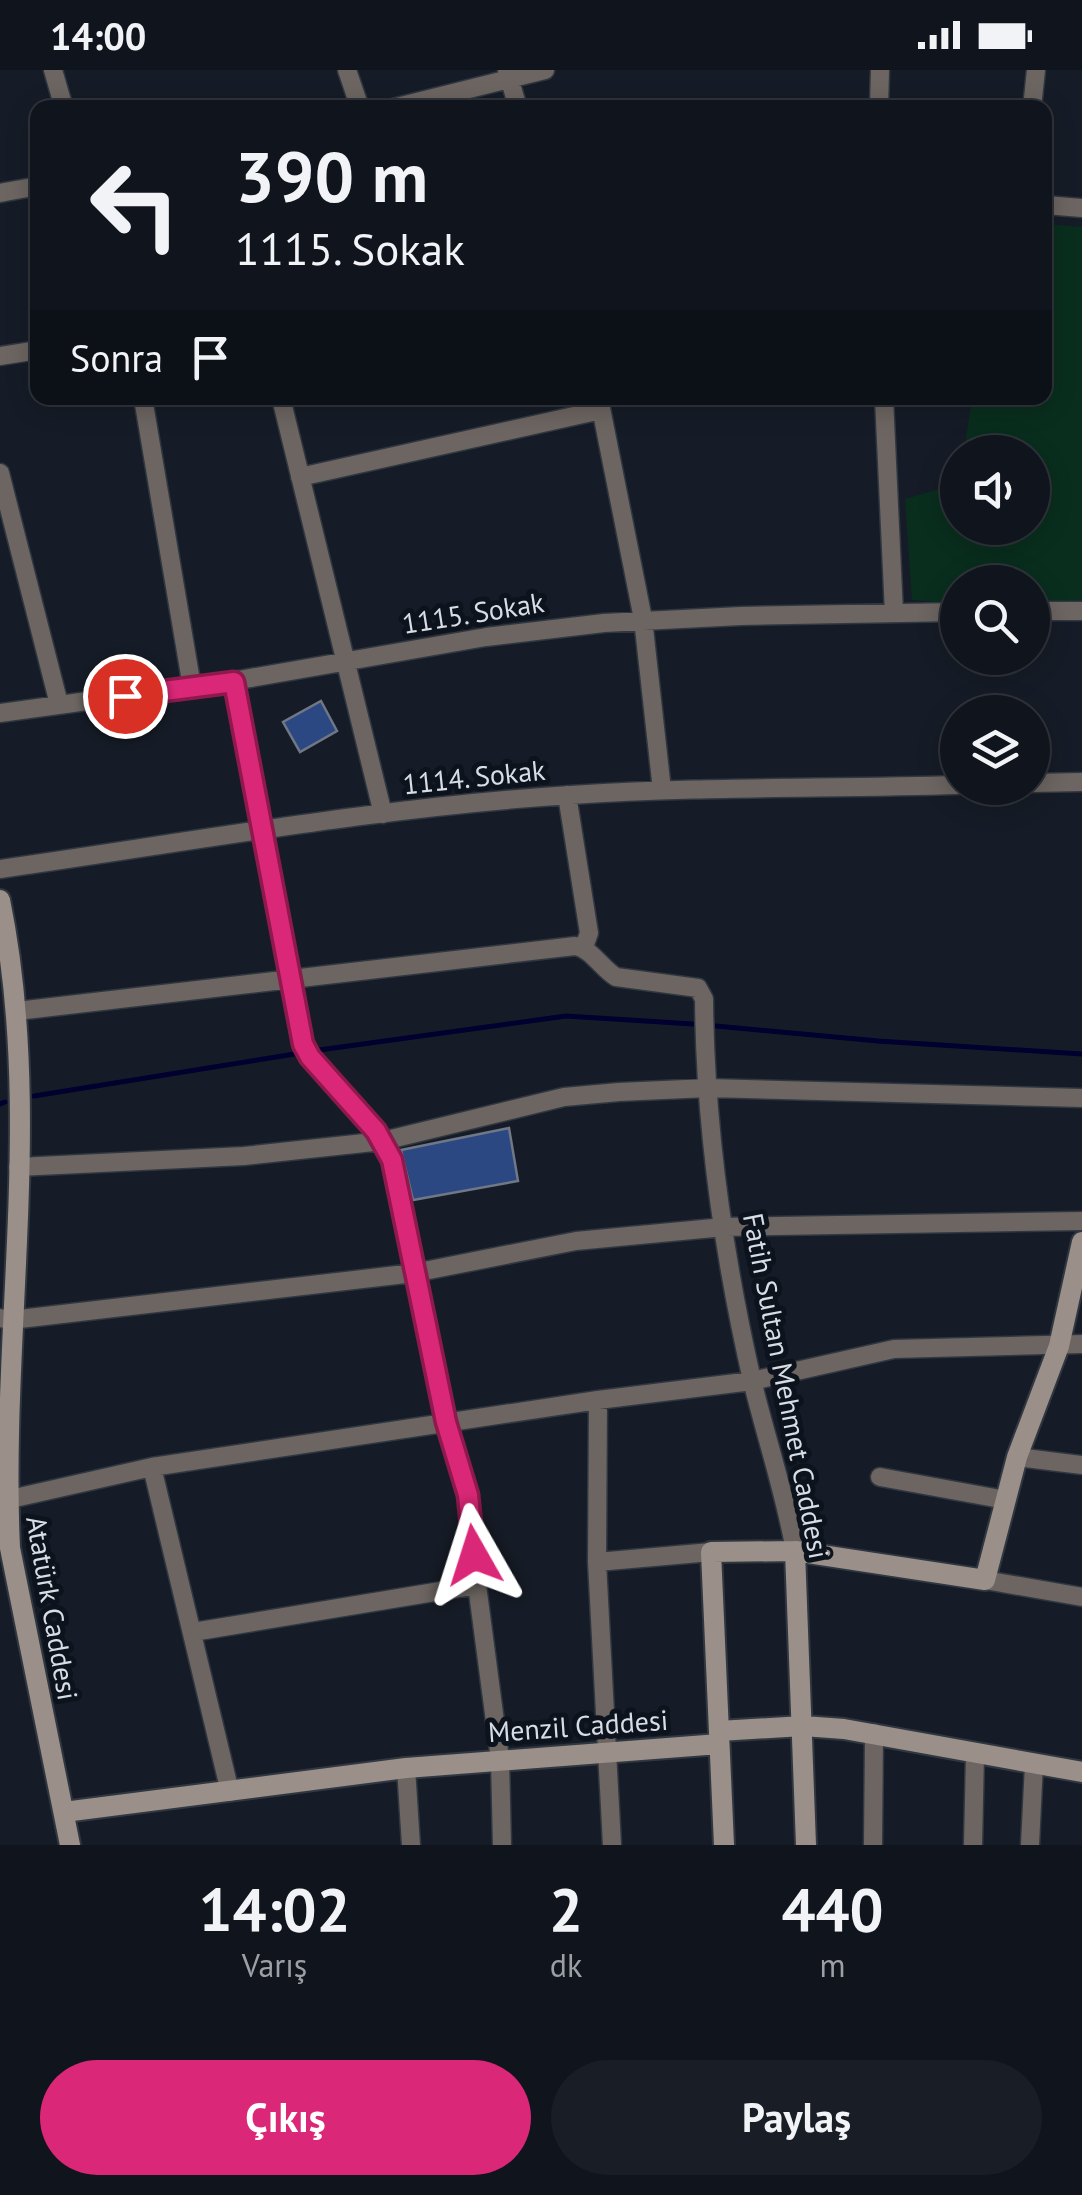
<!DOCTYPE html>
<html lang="tr">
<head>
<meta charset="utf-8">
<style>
	:root { --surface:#10151d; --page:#191e26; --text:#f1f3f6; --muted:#9c9fa4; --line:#30343b; --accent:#db2777 }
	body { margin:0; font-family:"PT Sans",sans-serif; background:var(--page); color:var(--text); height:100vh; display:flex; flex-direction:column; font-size:38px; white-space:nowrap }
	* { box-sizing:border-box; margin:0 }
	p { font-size:32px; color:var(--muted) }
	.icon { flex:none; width:55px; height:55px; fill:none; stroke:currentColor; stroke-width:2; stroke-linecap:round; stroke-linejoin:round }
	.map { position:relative; height:1775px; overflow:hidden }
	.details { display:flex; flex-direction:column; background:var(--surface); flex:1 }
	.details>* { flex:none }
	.hud { position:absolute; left:30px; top:30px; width:1022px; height:305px; border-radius:20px; box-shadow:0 5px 25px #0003,0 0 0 2px var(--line); background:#10151d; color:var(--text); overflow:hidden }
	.tools { position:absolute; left:940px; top:365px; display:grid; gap:20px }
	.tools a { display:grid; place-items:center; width:110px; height:110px; border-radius:50%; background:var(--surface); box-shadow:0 5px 25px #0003,0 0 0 2px var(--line); font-size:50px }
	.pin { position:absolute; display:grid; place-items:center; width:85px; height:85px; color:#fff; margin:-42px; border:5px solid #fff; border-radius:50%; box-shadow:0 2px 10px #0007 }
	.me { position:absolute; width:110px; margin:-55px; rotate:354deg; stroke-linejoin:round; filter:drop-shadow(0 0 8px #0008) }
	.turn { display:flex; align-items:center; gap:35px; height:210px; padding:0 40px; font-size:45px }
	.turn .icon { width:130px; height:130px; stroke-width:2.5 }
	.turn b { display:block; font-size:70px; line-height:85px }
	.then { display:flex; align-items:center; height:95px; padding:0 40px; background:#0003; gap:20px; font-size:38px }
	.eta { display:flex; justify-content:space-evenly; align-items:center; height:170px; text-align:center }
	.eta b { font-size:60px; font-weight:700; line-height:70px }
	.action { display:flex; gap:20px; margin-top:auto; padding:20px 40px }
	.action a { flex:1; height:115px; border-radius:60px; background:var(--accent); color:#fff; font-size:40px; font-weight:700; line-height:115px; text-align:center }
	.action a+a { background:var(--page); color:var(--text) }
	.status { display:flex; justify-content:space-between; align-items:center; height:70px; padding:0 50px; background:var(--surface); direction:ltr }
	.status svg { height:28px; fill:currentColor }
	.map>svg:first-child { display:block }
	.green { fill:#092e1e }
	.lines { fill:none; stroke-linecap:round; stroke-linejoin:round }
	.stream { stroke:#01002f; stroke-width:5 }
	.building { fill:#2c4882; stroke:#707785; stroke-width:2.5 }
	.street-casing { stroke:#313741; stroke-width:21 }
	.secondary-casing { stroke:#313741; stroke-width:24 }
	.street { stroke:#6c6561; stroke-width:18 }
	.secondary { stroke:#9a9089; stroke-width:20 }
	.route-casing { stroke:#8e194d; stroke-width:25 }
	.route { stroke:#db2777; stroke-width:18 }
	.labels { text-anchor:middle; stroke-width:10; stroke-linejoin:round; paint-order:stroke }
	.street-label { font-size:28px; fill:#d8dce4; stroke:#0d131d }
</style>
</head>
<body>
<div class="status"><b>14:00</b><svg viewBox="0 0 49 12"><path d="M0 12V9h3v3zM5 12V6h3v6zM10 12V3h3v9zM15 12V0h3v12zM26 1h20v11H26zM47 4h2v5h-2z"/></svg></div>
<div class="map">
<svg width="1082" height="1775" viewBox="0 0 1082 1775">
	<rect width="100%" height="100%" fill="#161c27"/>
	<!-- green -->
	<path class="green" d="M1045 154 1082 157V530L1033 532 1032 512H958L957 534 912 530 905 429 957 414 958 458H1032V382H964L972 328H1045Z"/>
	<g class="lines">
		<!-- stream -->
		<path class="stream" d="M716 956 878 971 1082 984
			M312 981 566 946 693 954
			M34 1026 301 983
			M0 1034 5 1032"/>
	</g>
	<!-- building -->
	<path class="building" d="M321 631 337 661 300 682 283 652Z
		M509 1058 518 1111 413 1130 401 1080Z"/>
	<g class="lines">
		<!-- street casing -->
		<g class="street-casing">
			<path id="street" d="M53 0 64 38
				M347 0 360 38
				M507 0 518 38
				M393 38 545 0
				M879 38 880 0
				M1032 38 1036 0
				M0 123 38 116
				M1045 135 1082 138
				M0 286 38 280
				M143 328 192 617
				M281 328 383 744
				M599 328 643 549 662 720
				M884 328 894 543
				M0 403 59 634
				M300 407 601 340
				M1032 541H1082
				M233 611 303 974 310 987 376 1061 392 1090 446 1352 468 1425 477 1515
				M0 643 233 611 486 567 604 553 741 546 958 542
				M1032 713 1082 712
				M567 725 589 863 584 877
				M0 799C190 772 380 737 571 725 700 716 829 719 958 715
				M17 941 575 876C592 879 601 898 616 907L698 918 704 929C705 1055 724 1187 752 1310 766 1368 785 1423 795 1481
				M18 1097 244 1086 383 1071 564 1027 619 1022 708 1018 1082 1028
				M0 1248 11 1250 414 1203 576 1171 724 1157 1082 1151
				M598 1330 597 1492 612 1775
				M1017 1387 1082 1395
				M152 1397 230 1722
				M880 1407 1006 1430
				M6 1430 152 1397 598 1330 752 1311 894 1279 1082 1274
				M597 1492 711 1482
				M985 1510 1082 1527
				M193 1562 477 1515 500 1689 502 1775
				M406 1698 411 1775
				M873 1775 874 1663
				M973 1775 975 1684
				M1030 1775 1034 1694"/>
		</g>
		<!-- secondary casing -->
		<g class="secondary-casing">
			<path id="secondary" d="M0 830C44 1045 0 1262 10 1478L70 1775
				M795 1481 806 1775
				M719 1661 803 1656 844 1659 1082 1702
				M64 1742 406 1698 719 1674
				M724 1775 711 1482 795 1481 985 1510 1017 1387 1059 1276 1082 1172"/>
		</g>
		<!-- street -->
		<use href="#street" class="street"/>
		<!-- secondary -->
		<use href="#secondary" class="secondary"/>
	</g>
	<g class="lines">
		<!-- route casing -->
		<g class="route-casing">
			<path id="route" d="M125 626 234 612 303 974 310 987 376 1061 392 1090 446 1352 468 1425 474 1485"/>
		</g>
		<!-- route -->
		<use href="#route" class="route"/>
	</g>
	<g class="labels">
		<!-- street labels -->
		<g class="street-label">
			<text transform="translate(473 543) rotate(-9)" y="10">1115. Sokak</text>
			<text transform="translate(474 707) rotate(-6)" y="10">1114. Sokak</text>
			<text transform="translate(786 1316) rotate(79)" y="10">Fatih Sultan Mehmet Caddesi</text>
			<text transform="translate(52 1538) rotate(80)" y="10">Atatürk Caddesi</text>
			<text transform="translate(578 1656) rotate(-4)" y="10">Menzil Caddesi</text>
		</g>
	</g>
</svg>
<div class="tools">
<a><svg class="icon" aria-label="sound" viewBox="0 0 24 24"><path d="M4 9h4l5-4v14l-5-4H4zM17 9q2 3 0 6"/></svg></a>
<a><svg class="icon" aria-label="search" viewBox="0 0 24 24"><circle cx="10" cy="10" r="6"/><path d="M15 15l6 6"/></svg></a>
<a><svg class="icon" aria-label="layers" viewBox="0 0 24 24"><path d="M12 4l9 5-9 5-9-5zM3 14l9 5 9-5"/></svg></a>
</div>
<div class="pin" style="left:125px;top:626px;background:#d93025"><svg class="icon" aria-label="arrive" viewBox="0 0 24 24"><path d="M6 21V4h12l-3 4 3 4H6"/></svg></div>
<svg class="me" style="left:474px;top:1485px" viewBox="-20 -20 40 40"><path d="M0-17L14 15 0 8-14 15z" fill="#db2777" stroke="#fff" stroke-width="4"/></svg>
<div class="hud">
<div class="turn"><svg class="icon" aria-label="left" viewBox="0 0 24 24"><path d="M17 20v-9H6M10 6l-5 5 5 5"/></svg><div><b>390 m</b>1115. Sokak</div></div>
<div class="then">Sonra<svg class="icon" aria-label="arrive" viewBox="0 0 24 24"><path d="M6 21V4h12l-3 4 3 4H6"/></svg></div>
</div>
</div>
<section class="details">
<div class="eta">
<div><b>14:02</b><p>Varış</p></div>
<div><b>2</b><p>dk</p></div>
<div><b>440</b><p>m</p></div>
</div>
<div class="action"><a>Çıkış</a><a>Paylaş</a></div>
</section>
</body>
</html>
